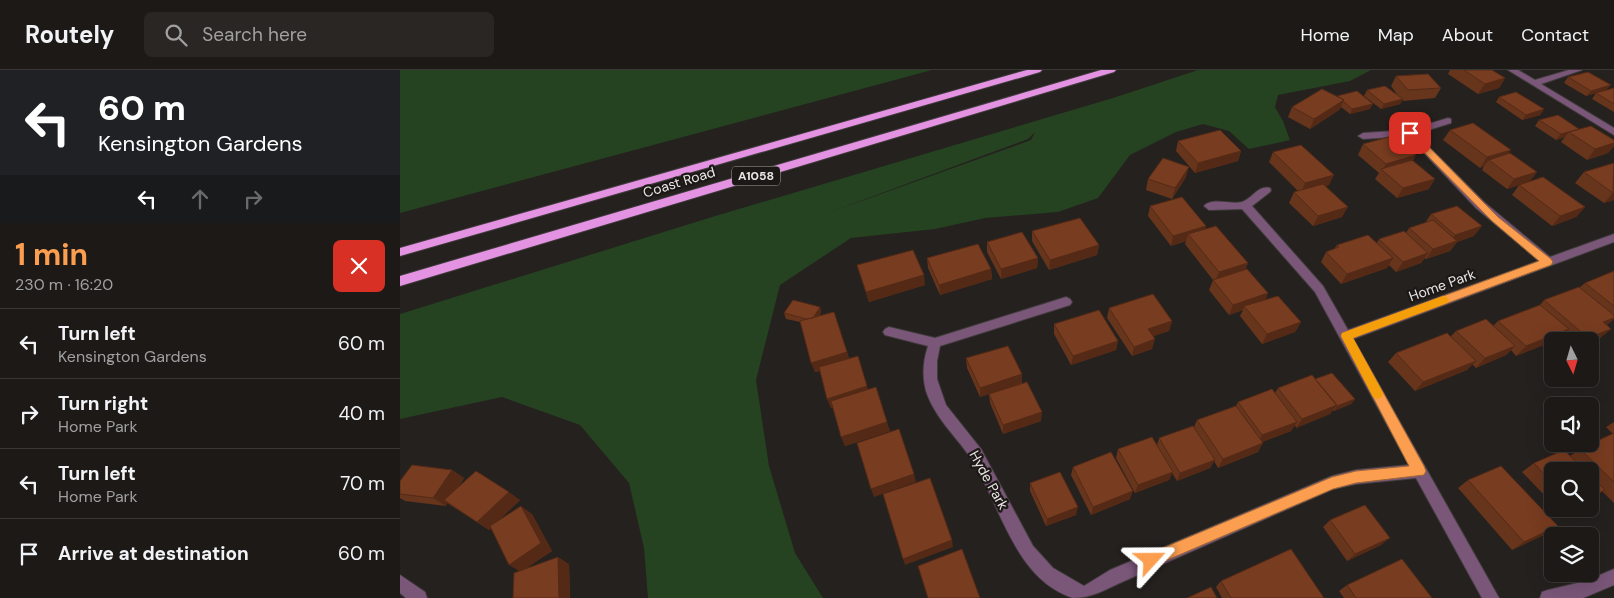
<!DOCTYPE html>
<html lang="en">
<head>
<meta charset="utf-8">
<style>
	:root { --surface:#1c1917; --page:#292624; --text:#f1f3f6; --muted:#a0a0a1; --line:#3a3836; --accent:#fb9e50 }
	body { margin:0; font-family:"DM Sans",sans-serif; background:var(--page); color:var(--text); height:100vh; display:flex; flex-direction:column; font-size:19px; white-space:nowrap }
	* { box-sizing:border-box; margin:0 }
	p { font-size:16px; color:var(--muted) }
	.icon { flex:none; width:28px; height:28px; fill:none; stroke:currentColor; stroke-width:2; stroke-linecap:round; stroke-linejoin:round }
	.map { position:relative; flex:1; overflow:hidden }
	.side { display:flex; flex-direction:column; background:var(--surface); width:400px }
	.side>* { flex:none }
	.hud { background:#202124; color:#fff; overflow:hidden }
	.needle { width:32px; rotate:175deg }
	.controls { position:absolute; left:1144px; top:262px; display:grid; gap:10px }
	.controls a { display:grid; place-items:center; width:55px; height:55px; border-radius:8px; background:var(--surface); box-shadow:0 5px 20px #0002,0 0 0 1px var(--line); font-size:25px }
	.pin { position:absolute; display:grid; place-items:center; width:42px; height:42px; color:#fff; margin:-21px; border-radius:10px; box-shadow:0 2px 8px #0006 }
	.me { position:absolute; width:55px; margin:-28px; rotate:66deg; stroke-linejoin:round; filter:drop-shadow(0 0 4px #0008) }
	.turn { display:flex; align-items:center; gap:18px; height:105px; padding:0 15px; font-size:22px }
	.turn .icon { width:65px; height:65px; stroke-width:2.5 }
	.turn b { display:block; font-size:35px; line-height:42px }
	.lanes { display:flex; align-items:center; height:48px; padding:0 15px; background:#0003; justify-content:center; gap:25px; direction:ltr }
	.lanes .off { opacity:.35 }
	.round { display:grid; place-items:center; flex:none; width:52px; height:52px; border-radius:8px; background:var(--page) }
	.headline { display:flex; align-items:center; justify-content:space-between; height:85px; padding:0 15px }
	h1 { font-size:30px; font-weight:700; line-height:38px; color:var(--accent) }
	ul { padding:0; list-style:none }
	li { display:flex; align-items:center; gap:15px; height:70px; padding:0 15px; border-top:1px solid var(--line) }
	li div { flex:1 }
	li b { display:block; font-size:19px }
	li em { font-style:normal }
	header { display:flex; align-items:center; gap:30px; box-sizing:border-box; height:70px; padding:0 25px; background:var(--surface); border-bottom:1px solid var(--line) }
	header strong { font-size:24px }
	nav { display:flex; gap:28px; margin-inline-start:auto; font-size:18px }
	.search { width:350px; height:45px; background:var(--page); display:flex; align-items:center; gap:12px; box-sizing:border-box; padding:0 18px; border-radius:8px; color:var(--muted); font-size:19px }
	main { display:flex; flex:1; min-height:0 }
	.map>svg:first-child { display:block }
	.green { fill:#254221; fill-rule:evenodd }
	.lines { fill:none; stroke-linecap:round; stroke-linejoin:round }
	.minor-casing { stroke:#403c3b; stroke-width:2 }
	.trunk-casing { stroke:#403c3b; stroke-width:2 }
	.minor { fill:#7a5679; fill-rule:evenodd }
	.trunk { fill:#e492e2; fill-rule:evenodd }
	.wall { fill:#67341c }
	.shaded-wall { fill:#542a16 }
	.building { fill:#783c20; stroke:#542a16 }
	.route { fill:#fb9e50; stroke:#a36734 }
	.slow { fill:#f59e0b }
	.labels { text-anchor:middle; stroke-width:4.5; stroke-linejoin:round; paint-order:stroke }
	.shield { fill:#1c1816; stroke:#aba8a6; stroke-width:1 }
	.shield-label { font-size:12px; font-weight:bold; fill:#e8e5e4 }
	.street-label { font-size:14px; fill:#e8e5e4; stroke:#1c1816 }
</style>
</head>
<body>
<header>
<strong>Routely</strong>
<div class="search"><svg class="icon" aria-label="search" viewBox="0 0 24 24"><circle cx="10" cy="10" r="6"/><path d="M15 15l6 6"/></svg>Search here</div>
<nav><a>Home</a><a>Map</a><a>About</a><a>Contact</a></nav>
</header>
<main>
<section class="side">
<div class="hud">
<div class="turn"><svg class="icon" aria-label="left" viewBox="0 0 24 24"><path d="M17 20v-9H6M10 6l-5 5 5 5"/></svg><div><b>60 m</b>Kensington Gardens</div></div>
<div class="lanes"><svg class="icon" aria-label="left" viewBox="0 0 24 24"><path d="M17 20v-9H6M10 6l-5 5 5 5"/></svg><svg class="icon off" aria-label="ahead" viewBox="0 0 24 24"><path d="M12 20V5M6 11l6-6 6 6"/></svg><svg class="icon off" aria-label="right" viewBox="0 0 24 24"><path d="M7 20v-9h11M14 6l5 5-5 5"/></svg></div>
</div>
<div class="headline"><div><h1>1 min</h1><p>230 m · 16:20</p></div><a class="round" style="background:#d93025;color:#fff"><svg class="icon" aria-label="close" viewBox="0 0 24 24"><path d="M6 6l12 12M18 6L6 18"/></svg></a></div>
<ul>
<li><svg class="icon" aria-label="left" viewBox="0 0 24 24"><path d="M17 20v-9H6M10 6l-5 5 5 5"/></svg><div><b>Turn left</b><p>Kensington Gardens</p></div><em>60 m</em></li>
<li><svg class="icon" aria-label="right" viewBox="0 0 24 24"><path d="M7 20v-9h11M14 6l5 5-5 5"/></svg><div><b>Turn right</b><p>Home Park</p></div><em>40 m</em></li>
<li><svg class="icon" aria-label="left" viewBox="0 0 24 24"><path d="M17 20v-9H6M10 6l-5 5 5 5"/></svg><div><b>Turn left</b><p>Home Park</p></div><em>70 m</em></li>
<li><svg class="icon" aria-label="arrive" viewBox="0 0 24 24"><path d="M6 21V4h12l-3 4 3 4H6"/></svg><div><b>Arrive at destination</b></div><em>60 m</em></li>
</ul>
</section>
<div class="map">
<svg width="1214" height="528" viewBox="0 0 1214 528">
	<rect width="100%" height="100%" fill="#25211f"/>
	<!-- green -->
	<path class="green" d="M0 0H532L0 143Z
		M798 0H971L950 11 878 25 875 37 883 51 890 70 849 79 829 61 803 54 776 62 730 85 698 128 658 142 585 148 535 159 451 168 380 215 356 310 369 396 395 483 423 528H248L244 478 229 413 180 355 102 327 0 349V244L312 147 713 28ZM635 62 631 70 425 144 628 69Z"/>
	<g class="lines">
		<!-- minor casing -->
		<g class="minor-casing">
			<path id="minor" d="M1108 0H1118L1135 10 1169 0H1182L1141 14 1214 58V65Z
				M1048 48 1051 49V53L1016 64 1084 132 1150 187 1214 164V172L953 269 1099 528H1082L1016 408 956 414 933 419 722 512C706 519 692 528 673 528 613 508 601 434 570 387 555 365 535 348 526 321 522 306 523 291 528 276L485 265 483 262 485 259 489 257 535 268 666 227 670 229 672 232 670 235 540 276 537 291V309L546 335 581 379 633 476 653 498 684 516 710 500 932 406 956 400 1009 395 915 222 842 139 809 140 804 136C812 127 831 135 842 132 852 129 858 115 870 118L871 120 870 122 852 136 923 216 948 260 1139 191 1076 138 1008 66 963 69 958 66 963 63 1009 60Z
				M1214 499V515L1183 528H1140L1142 522 1148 520 1186 511Z
				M0 505 25 522 27 528H6L0 523Z"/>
		</g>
		<!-- trunk casing -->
		<g class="trunk-casing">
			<path id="trunk" d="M627 0H642L640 2 0 186V178Z
				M701 0H716L714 2 0 216V206Z"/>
		</g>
		<!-- minor -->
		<use href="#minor" class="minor"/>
		<!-- trunk -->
		<use href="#trunk" class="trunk"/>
	</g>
	<!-- wall -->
	<path class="wall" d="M1050 0H1092L1105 8 1099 18 1078 24 1048 4Z
		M996 6 1041 18 1035 28 1003 31 1002 30 1000 34 981 39 964 26 967 20 999 27 991 16Z
		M1168 7 1206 20 1214 18V42L1192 29 1196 23 1186 26 1164 13Z
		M937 27 970 39 950 44 941 37 939 40 910 59 888 47 892 37Z
		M1099 27 1144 39 1140 45 1122 50 1096 32Z
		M1139 50 1179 59 1214 70V76L1208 83 1187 90 1161 72 1165 67 1156 70 1135 56Z
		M1050 60 1109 84 1137 102 1129 112 1185 137 1176 147 1152 156 1112 125 1119 115 1107 119 1082 100 1084 96 1080 98 1043 70Z
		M778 71 841 81 838 91 795 103 776 81Z
		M963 74 1016 85 1013 90 1029 119 997 128 975 109 979 103 958 85Z
		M873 82 929 115 926 116 942 147 913 156 889 133 894 122 898 121 869 92Z
		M1214 93V130L1204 133 1175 113 1184 102Z
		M786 107 772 129 746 120 748 109Z
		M750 136 806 156 805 159 848 193 845 200 868 223 865 230 901 252 895 262 862 274 840 246 843 240 829 245 809 220 813 210 785 174 786 171 771 176 748 146Z
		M1031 144 1074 166 1057 172 1050 181 1026 189 1025 188 1021 193 996 202 989 195 987 198 941 214 921 192 926 182 934 179 937 175 977 173 979 169 1006 163 1009 158 1025 153Z
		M632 161 699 175 697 185 649 200 632 171Z
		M587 172 638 188 637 198 601 209 587 182Z
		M527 188 591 199 592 209 540 225 528 198Z
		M457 195 525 215 469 232 460 205Z
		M1214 201V249L1207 255 1211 259 1200 268 1190 272V271H1170L1163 265 1159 269 1116 286 1111 280 1106 285 1076 298 1072 294 1067 300 1015 321 988 292 996 283 1051 266 1056 261 1093 256 1098 251 1140 235 1144 230 1180 217 1185 213Z
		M420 237 421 242 419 246 434 242 449 288 468 319 490 361 445 376 433 337 431 338 420 301 415 302 400 252 386 249 384 243Z
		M709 238 772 251 769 261 753 266 752 279 732 286 707 248Z
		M654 254 718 271 716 280 671 295 654 264Z
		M566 288 622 313 641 351 603 364 590 333 589 324 580 327 567 298Z
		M915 309 955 329 951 334 934 341 933 340 930 344 896 358 895 355 891 361 862 372 858 382 818 398 814 391 810 398 777 411 772 403 769 410 735 423 716 388 718 379 757 375 759 368 794 357 797 350 836 336 838 332 875 323 878 318Z
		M1214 352V433L1202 421 1190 428V401H1152V433L1122 402 1134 393 1170 386 1180 379 1213 364 1206 357Z
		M673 397 730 429 691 445 671 405Z
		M52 400 64 408 58 418 120 430 98 451 132 444 152 481 126 498 169 494 170 528H113L119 501 91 458 89 460 47 433 46 436 5 431 0 428V411Z
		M1068 410 1158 456 1146 464 1112 480 1058 418Z
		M630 413 676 445 646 456 630 421Z
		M1158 439H1169L1161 442Z
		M930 450 981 475 947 491 923 457Z
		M821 511 924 528H822L816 517Z
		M947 515 1032 528H944L939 521Z"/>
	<!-- shaded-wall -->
	<path class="shaded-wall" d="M1105 8 1099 18 1078 24 1085 14Z
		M1211 15 1206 20 1186 26 1191 21Z
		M1003 29 1000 34 981 39 984 34Z
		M944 30 939 40 910 59 914 49Z
		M973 34 970 39 950 44 952 39Z
		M1144 39 1140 45 1122 50 1126 45Z
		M1179 59 1169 62 1165 67 1156 70 1161 64Z
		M1214 73V76L1208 83 1187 90 1195 79Z
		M1111 80 1104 90H1089L1084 96 1080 98 1087 87Z
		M841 81 838 91 795 103 798 93Z
		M1016 85 1010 95 982 101 986 94Z
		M789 97 786 107 772 129 775 118Z
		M1137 102 1129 112 1107 119 1114 109Z
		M934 105 929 115 901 123 905 113Z
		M1035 109 1029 119 997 128 1003 118Z
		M1214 123V130L1204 133 1213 123Z
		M948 137 942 147 913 156 918 146Z
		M1185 137 1176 147 1152 156 1160 146Z
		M806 156 803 166 788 164 786 171 771 176 773 166Z
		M1082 156 1074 166 1057 172 1050 181 1026 189 1033 179 1048 174 1055 165Z
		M699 175 697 185 649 200 650 190Z
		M1028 183 1021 193 996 202 1003 192Z
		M638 188 637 198 601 209V199Z
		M993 188 987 198 941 214 947 204Z
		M848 193 844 203 815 212 819 202Z
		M591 199 592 209 540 225 539 215Z
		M524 205 525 215 469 232 466 222Z
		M868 223 864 233 844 236 843 240 829 245 833 235Z
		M420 237 421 242 412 256 411 251Z
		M1214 248V249L1205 256 1203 252Z
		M437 251 450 292 415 302 411 293Z
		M772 251 769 261 745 269 748 259Z
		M901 252 895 262 862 274 867 264Z
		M1169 259 1159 269 1116 286 1126 276Z
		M1211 259 1200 268 1190 272V271H1184L1188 268Z
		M755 269 752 279 732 286 734 277Z
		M718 271 716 280 671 295 673 286Z
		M1115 276 1106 285 1076 298 1085 288Z
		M1076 291 1067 300 1015 321 1023 312Z
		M622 304V313L580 327V318Z
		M467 316 470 325 431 338 427 329Z
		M955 329 951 334 934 341 937 336Z
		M937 335 930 344 896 358 902 349Z
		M642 342 641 351 603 364V355Z
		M487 352 490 361 445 376 441 367Z
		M897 352 891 361 857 374 862 365Z
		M863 373 858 382 818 398 823 389Z
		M815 390 810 398 777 411 780 403Z
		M52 400 64 408 46 436 33 428Z
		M773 402 769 410 735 423 738 415Z
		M514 404 516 412 474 427 471 419Z
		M1205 420 1192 428H1190V427Z
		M733 421 730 429 691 445 693 437Z
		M109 422 120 430 89 460 77 452Z
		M121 436 132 444 152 481 121 502 109 495Z
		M678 437 676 445 646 456 647 449Z
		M1158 456 1146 464 1112 480 1124 472Z
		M990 468 981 475 947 491 955 484Z
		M552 470 553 477 505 495 503 489Z
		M158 487 169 494 170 528H159Z"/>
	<!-- building -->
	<path class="building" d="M1064 0H1092L1105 8 1085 14Z
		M1188 2 1211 15 1191 21 1168 7Z
		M1028 4 1041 18 1008 20 996 6Z
		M985 16 1003 29 984 34 967 20Z
		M1214 18V34L1196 23Z
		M922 19 944 30 914 49 892 37Z
		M957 21 973 34 952 39 943 31 944 30 937 26Z
		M1116 22 1144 39 1126 45 1099 27Z
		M1158 45 1179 59 1161 64 1139 50Z
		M1073 53 1111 80 1087 87 1050 60Z
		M1191 56 1214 70V73L1195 79 1169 62Z
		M820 60 841 81 798 93 778 71Z
		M992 66 1016 85 986 94 963 74Z
		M901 75 934 105 905 113 873 82Z
		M1110 83 1137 102 1114 109 1089 90Z
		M763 88 789 97 775 118 748 109Z
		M1012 90 1035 109 1003 118 981 99Z
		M1214 93 1213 123 1184 102Z
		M1143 107 1185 137 1160 146 1119 115Z
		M923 114 948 137 918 146 894 122Z
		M782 127 806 156 773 166 750 136Z
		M1057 136 1082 156 1055 165 1031 144Z
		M680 148 699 175 650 190 632 161Z
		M1033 150 1057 171 1033 179 1009 158Z
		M816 156 848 193 819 202 788 164Z
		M1004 161 1028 183 1003 192 979 169Z
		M622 162 638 188 601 199 587 172Z
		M968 165 993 188 947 204 926 182 939 177 937 175Z
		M578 174 591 199 539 215 527 188Z
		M513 180 524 205 466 222 457 195Z
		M847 199 868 223 833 235 813 210Z
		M1214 201V236L1185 213Z
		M1179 217 1214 245V248L1203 252 1211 259 1188 268 1144 230Z
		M753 224 772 251 748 259 755 269 734 277 709 238Z
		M878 226 901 252 867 264 844 236Z
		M393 230 420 237 413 248 406 249 384 243Z
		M1140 235 1169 259 1126 276 1098 251Z
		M699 240 718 271 673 286 654 254Z
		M434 242 447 282 411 293 400 251Z
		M1086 249 1115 276 1085 288 1056 261Z
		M1047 263 1076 291 1023 312 996 283Z
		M608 276 622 304 580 318 566 288Z
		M458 286 467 316 427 329 419 297Z
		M932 303 955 329 937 336 915 309Z
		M912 305 937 335 902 349 878 318Z
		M627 312 642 342 603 355 589 324Z
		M476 317 487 352 441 367 431 331Z
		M872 319 897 352 862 365 838 332Z
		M836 336 863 373 823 389 797 350Z
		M793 356 815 390 780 403 759 368Z
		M499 359 514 404 471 419 457 373Z
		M1214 363V412L1180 379Z
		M752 367 773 402 738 415 718 379Z
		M1164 380 1186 401H1152V413L1134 393Z
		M711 382 733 421 693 437 673 397Z
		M12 395 52 400 33 428 0 424V411Z
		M1101 396 1158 456 1124 472 1068 410Z
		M76 401 109 422 77 452 44 430Z
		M660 402 678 437 647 449 630 413Z
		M1190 405 1205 420 1190 427Z
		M530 408 552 470 503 489 483 424Z
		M965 435 990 468 955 484 930 450Z
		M121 436 141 473 109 495 90 456Z
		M562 479 580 528H528L518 496Z
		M891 479 924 528H831L821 511Z
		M158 487 159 528H113L114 503Z
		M1002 489 1032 528H956L947 515Z
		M811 517 817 528H787Z"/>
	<!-- route -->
	<path class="route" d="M1010 60 1013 61 1098 147 1151 189 1153 192 1151 195 953 268 1024 396 1026 401 1024 405 956 413 933 419 751 497 746 495 744 490 746 485 932 407 956 401 1009 396 941 266 942 263 1139 191 1092 151 1006 64 1005 63Z"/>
	<!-- slow -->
	<path class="slow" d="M1043 226 1047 227 1049 230 1047 233 953 268 983 323 982 327 977 329 973 327 941 266 942 263Z"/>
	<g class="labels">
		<!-- shield labels -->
		<rect class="shield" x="332" y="96.5" width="48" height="19" rx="4"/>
		<g class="shield-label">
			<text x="356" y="110">A1058</text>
		</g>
		<!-- street labels -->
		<g class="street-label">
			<text transform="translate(279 112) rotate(-17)" y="5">Coast Road</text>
			<text transform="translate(1042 215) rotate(-20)" y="5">Home Park</text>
			<text transform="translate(589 410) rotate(61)" y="5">Hyde Park</text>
		</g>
	</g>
</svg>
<div class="controls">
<a><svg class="needle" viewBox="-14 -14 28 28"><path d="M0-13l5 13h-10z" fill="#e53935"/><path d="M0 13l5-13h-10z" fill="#a0a0a1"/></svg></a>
<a><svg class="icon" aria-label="sound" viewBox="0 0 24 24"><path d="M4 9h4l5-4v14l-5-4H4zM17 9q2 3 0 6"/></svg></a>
<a><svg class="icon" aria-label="search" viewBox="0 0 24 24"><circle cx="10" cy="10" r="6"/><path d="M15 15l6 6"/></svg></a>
<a><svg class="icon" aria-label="layers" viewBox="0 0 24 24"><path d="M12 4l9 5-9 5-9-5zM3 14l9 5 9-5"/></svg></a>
</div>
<div class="pin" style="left:1010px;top:63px;background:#d93025"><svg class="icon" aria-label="arrive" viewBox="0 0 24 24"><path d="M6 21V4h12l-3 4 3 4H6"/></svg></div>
<svg class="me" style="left:751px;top:490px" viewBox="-20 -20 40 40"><path d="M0-17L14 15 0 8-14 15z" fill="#fb9e50" stroke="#fff" stroke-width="4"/></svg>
</div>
</main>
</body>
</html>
